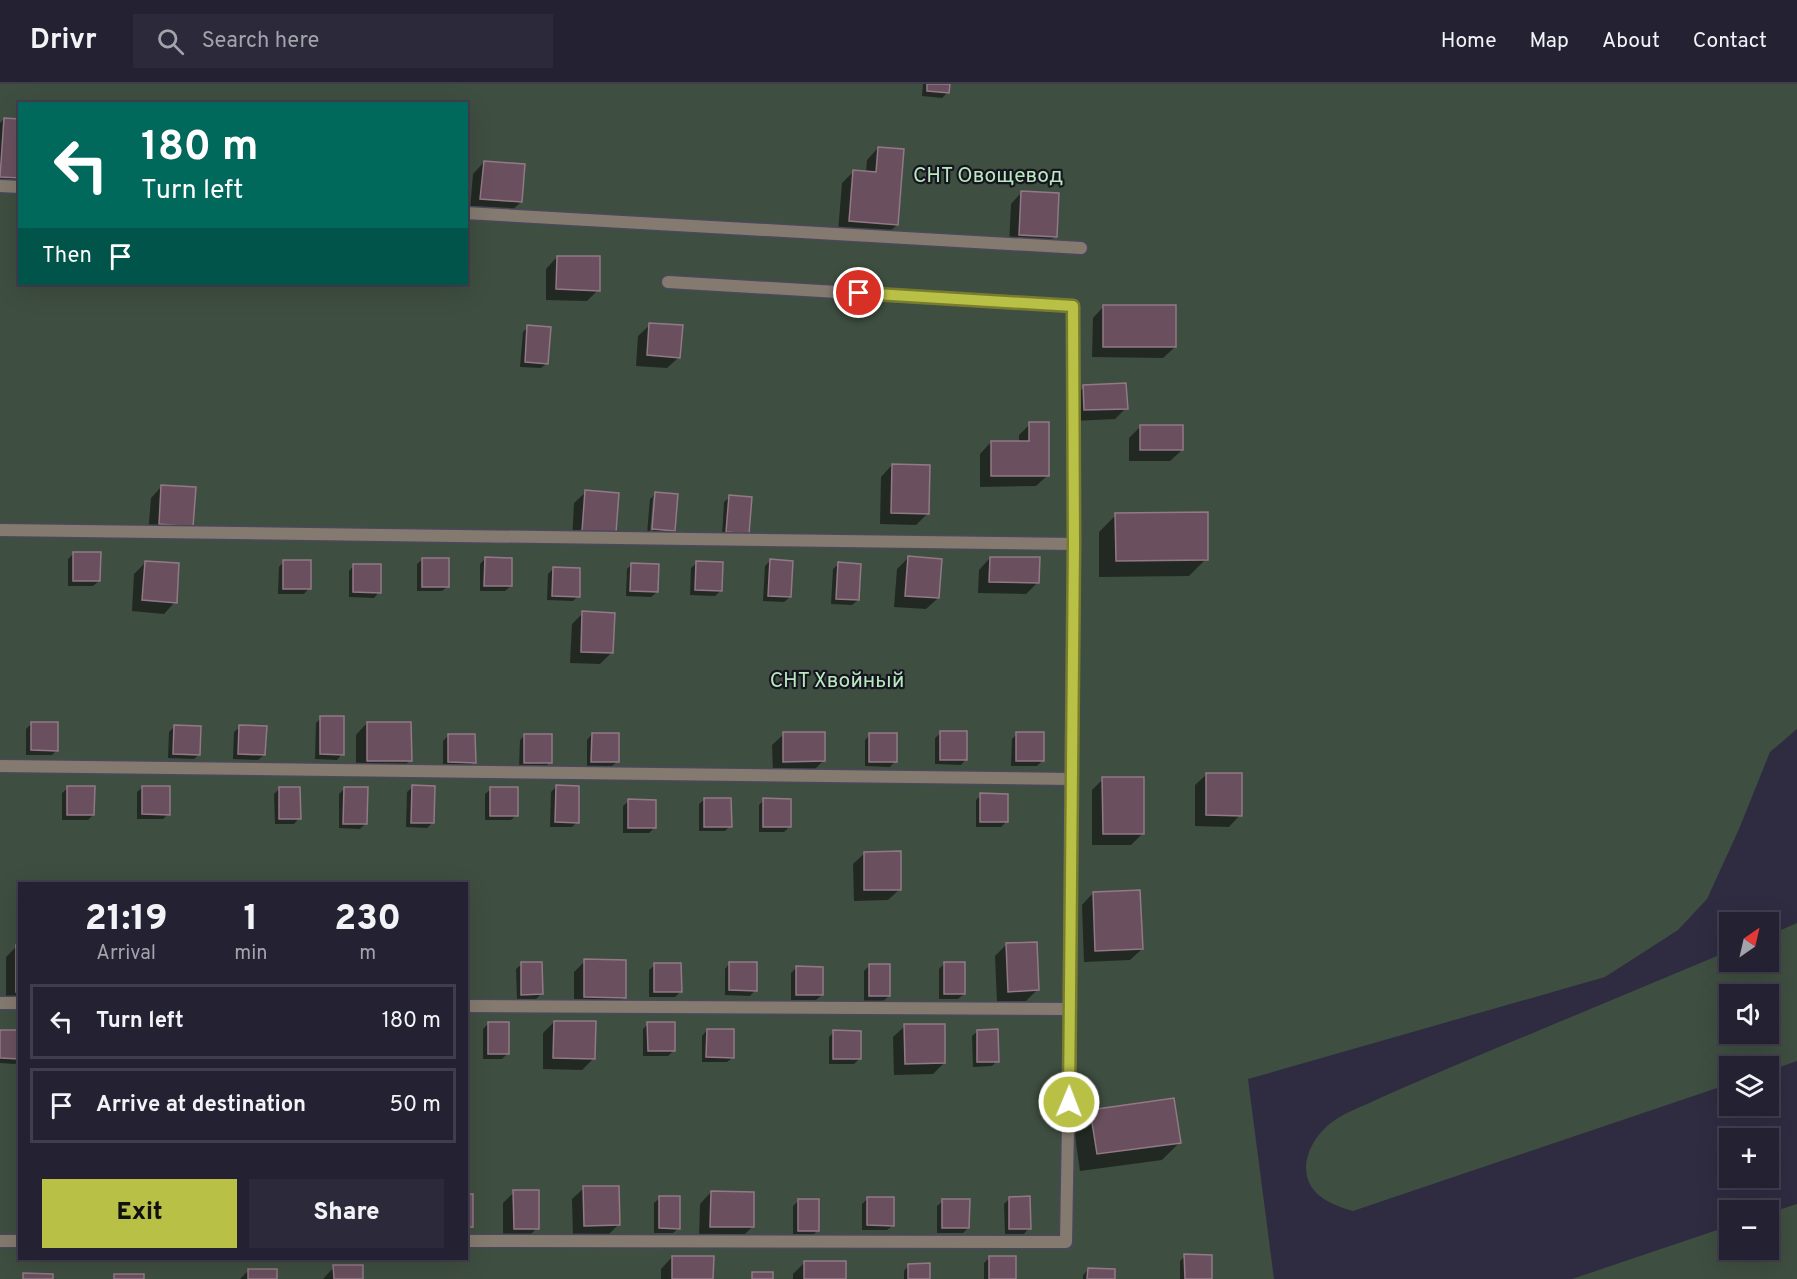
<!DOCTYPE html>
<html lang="en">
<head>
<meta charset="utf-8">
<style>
	:root { --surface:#232132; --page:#2b293a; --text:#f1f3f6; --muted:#a3a3ac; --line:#403e4d; --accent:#b9c046 }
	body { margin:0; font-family:Overpass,sans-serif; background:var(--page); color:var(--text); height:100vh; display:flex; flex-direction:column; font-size:22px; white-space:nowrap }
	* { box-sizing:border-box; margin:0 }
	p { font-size:20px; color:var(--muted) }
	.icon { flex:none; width:33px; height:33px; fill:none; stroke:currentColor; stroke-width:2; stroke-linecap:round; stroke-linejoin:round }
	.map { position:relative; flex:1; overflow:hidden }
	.side { position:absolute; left:18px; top:798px; width:450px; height:378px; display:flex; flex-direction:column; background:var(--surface); border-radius:0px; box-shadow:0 6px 24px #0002,0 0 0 2px var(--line) }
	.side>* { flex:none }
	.hud { position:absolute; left:18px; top:18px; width:450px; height:183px; border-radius:0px; box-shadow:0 6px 24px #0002,0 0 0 2px var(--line); background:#00695c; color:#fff; overflow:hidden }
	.needle { width:39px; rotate:34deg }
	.buttons { position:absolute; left:1719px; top:828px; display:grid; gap:12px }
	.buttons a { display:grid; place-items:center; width:60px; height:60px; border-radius:0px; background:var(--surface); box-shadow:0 6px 24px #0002,0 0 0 2px var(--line); font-size:30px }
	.pin { position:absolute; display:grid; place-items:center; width:51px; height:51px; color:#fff; margin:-26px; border:3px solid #fff; border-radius:50%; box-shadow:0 2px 6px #0007 }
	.me { position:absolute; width:66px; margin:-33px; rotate:1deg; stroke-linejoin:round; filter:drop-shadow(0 0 4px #0008) }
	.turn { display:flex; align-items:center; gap:21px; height:126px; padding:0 24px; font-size:27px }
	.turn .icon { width:78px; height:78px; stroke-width:2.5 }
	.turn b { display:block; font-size:42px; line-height:51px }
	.then { display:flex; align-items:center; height:57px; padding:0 24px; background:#0003; gap:12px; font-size:22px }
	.eta { display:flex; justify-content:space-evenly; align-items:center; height:102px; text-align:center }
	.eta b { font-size:36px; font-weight:800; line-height:42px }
	.cta { display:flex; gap:12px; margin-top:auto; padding:12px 24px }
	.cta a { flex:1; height:69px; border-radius:0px; background:var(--accent); color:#111; font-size:24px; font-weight:800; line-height:69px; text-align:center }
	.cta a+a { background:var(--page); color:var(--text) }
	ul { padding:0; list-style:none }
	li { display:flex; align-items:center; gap:18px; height:75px; margin:0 12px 9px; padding:0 12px; border:3px solid var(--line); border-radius:0px }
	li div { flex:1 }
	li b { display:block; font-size:22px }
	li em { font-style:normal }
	header { display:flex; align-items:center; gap:36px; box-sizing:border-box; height:84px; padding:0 30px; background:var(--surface); border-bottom:2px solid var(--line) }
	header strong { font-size:28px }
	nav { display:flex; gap:33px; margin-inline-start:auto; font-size:21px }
	.search { width:420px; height:54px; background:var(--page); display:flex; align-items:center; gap:15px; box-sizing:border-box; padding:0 21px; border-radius:0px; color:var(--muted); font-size:22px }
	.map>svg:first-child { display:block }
	.green { fill:#3e4e40; fill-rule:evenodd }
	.shadow { fill:#0007 }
	.building { fill:#6a505e; stroke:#937886; stroke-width:1.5 }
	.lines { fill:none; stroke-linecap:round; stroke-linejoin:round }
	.service-casing { stroke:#4b485c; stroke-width:15 }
	.minor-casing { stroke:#4b485c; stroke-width:15 }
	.service { stroke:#847a6f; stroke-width:12 }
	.minor { stroke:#847a6f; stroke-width:12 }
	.route-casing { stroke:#787d2e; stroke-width:15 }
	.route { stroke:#b9c046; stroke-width:10 }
	.labels { text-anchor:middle; stroke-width:4.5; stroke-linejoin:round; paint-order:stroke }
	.park-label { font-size:21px; fill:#b8e9bf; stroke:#171620 }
</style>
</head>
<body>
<header>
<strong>Drivr</strong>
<div class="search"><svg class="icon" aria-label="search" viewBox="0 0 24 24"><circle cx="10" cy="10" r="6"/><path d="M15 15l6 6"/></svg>Search here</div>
<nav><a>Home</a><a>Map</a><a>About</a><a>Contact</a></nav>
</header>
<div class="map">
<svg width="1797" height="1195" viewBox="0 0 1797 1195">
	<rect width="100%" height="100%" fill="#2f2c42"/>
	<!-- green -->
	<path class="green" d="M0 0H1797V645L1770 668 1739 745 1707 815 1678 846 1605 893 1248 995 1274 1195H0ZM20 20H466V200H20ZM20 800H466V1174H20Z
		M1797 839V977L1769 987 1768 982H1730L1729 1000 1353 1127C1339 1123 1319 1116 1311 1102 1297 1079 1315 1049 1335 1036 1348 1027 1366 1021 1380 1014 1409 1001 1439 988 1468 976 1555 940 1642 903 1729 867L1730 878H1768L1769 851ZM1768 910V950H1730V910Z
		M1797 1120V1195H1572L1729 1142 1730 1166H1768L1769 1129Z"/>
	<!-- shadow -->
	<path class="shadow" d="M923 0H949L948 8 942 14 922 12Z
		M4 35 20 36V106L0 105V39Z
		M878 64 897 141 885 152 838 148 842 99 853 88 866 89 867 76Z
		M484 78 521 118 509 129 470 126 473 90Z
		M1022 108 1055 152 1044 164 1009 162 1011 120Z
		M557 173 598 206 587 217 546 216V185Z
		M1104 222 1175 263 1163 274 1092 273 1093 234Z
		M650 241 679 273 667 284 636 282 638 252Z
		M528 243 547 279 541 284 520 283 523 248Z
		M1084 303 1126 324 1115 335 1074 337 1073 314Z
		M1030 340 1048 391 1036 402 980 403V370L991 358H1019V351Z
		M1140 343 1182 366 1170 377H1129V354Z
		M892 381 928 429 916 441 880 440 881 393Z
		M162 402 191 442 148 451 151 414Z
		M586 408 603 459 572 458 574 419Z
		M656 410 674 446 669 452 653 450 656 413H653L650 450H647L650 415Z
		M730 413 748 449 743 455 722 453 724 418Z
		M1116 431 1206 475 1189 492 1099 493V448Z
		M73 470 99 497 93 502H68V475Z
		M908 474 938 514 926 525 894 523 897 485Z
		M990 474 1038 498 1026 510 978 509 979 486Z
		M423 475 448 502 442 507H417V480Z
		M485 475 511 502 505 507H480V480Z
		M284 477 309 504 304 510H278L279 483Z
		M770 477 790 513 784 518 763 517 765 482Z
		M146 478 175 518 164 530 132 527 134 490Z
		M697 479 721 506 715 512 690 511 691 484Z
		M632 480 657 508 651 513 626 512 627 485Z
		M839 480 858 516 852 521 831 520 833 485Z
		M354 481 379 508 374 514 349 513V487Z
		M554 484 578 512 573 517 547 516 548 490Z
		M583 529 612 568 600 580 570 579 572 540Z
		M321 634 342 670 337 676 315 675 316 639Z
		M32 639 57 666 52 671H26V645Z
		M367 639 410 676 399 688H356V651Z
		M174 643 199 670 194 675 168 674 169 648Z
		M240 643 264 671 258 676 233 675 234 648Z
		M941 649 966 675 961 681 935 680V654Z
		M592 650 618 677 612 682 587 683V656Z
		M784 650 824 676 812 688H773L772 661Z
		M1017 650 1042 677 1037 682H1011L1012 655Z
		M449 651 474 678 469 683H443V657Z
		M525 651 550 678 545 683H519L520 656Z
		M870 651 895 677 890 683 865 682V656Z
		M1207 690 1240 731 1229 743 1195 742V701Z
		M1103 695 1143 749 1131 761H1092V706Z
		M143 703 168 730 163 735H137V708Z
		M413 703 433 738 427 744 406 743 407 708Z
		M556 703 577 738 572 743H550L551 708Z
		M68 704 93 731 88 736H62V709Z
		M280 704 299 734 294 740H275L274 710Z
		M345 704 365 740 360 745 339 744V710Z
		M491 705 516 731 511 736H485V710Z
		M981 711 1006 738 1001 743H976V716Z
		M705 715 730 742 725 747H699V720Z
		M764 716 789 743 784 748H759V721Z
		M629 717 654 744 649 749H623V722Z
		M865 769 900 805 888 816 854 817 853 780Z
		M1093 809 1142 865 1130 876 1084 878 1082 821Z
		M1007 860 1037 906 1026 917 997 918 995 872Z
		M17 862H20V919H6V873Z
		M585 877 625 913 613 925 574 924V888Z
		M730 879 755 906 750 912 725 911V885Z
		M945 879 964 910 958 915H939V885Z
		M522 880 541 910 536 915H517L516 885Z
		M655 881 680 908 675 913H649V886Z
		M869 882 889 912 883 917H864V887Z
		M796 884 822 911 816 916H791V889Z
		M554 938 594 974 582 986 543 985V949Z
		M488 940 508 969 502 975H483V945Z
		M648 940 674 966 668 972H643V945Z
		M905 942 944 979 933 990 894 991 893 953Z
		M707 946 733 973 727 978H702V952Z
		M0 947 20 948V975L15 980 0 979Z
		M978 947 997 977 992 982 973 983 972 952Z
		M834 948 859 975 854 980H829V953Z
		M1091 1028 1179 1059 1162 1076 1080 1087 1074 1045Z
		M584 1104 618 1141 607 1152 573 1153 572 1115Z
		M514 1108 537 1144 526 1155 503 1156V1119Z
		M711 1108 752 1143 741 1154 699 1153 700 1120Z
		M660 1114 679 1144 673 1149H654V1119Z
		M868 1114 893 1141 887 1146H862V1120Z
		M1010 1114 1029 1144 1024 1150H1005L1004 1120Z
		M798 1117 817 1147 812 1152H793V1122Z
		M943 1117 968 1144 963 1149H937V1122Z
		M1185 1172 1210 1195H1180V1177Z
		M672 1173 712 1195H661V1185Z
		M990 1173 1015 1195H984V1179Z
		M805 1178 844 1195H793V1190Z
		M909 1181 928 1195H904V1187Z
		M334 1183 362 1195H323Z
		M1088 1186 1113 1195H1083V1191Z
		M248 1187 276 1195H240Z"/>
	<!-- building -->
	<path class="building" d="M927 0H950L949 9 927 7Z
		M4 34 20 35V94L0 93Z
		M878 63 904 65 898 141 849 137 853 86 876 88Z
		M484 77 525 80 522 118 480 115Z
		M1021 107 1059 109 1057 153 1019 151Z
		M557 172H600V207L556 205Z
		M1103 221H1176V263H1103Z
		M649 239 683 241 680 274 647 271Z
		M527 241 551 243 548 280 525 278Z
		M1126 299 1128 325 1084 326 1083 301Z
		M1029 338H1049V392H991V357H1029Z
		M1140 341H1183V366H1140Z
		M892 380 930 381 929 430 891 429Z
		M161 401 196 403 193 443 159 440Z
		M585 406 619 409 616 449 582 447Z
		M655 408 678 410 675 447 652 445Z
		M729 411 752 413 749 450 726 448Z
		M1208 428V476L1116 477 1115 429Z
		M73 468H101L100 497H73Z
		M908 472 942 475 939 514 905 512Z
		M485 473 512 474V502H484Z
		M990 473H1040L1039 499 989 498Z
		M422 474H449V503H422Z
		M770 475 793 477 791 513 768 512Z
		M283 476H311V505H283Z
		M145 477 179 479 177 519 142 516Z
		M696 477 723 478 722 507 695 506Z
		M838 478 861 480 859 516 836 515Z
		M631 479 659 480 658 508 630 507Z
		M353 480H381V509L353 508Z
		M553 483 580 484V513L552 512Z
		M582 527 615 529 613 569 581 568Z
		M320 632H344V671L320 670Z
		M31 638H58V667L31 666Z
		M367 638H411L412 677H367Z
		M174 641 201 642 200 671 173 670Z
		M239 641 267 642 265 671 238 670Z
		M940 647H967V676H940Z
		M783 648H825V677L783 678Z
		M1016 648H1044V677H1016Z
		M592 649H619V678H591Z
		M869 649H897V678H869Z
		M448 650H475L476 679 448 678Z
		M524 650H552V679H524Z
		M1206 689H1242V732L1206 731Z
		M1102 693H1144V750H1103Z
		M412 701 435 702 434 739H411Z
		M556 701 579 702V739L555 738Z
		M67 702H95L94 731H67Z
		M142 702H170V731L142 730Z
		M279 703H300L301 735H279Z
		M344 703H368L367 740H343Z
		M490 703H518V732H490Z
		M980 709 1008 710V738H980Z
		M704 714H731L732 743H704Z
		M763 714 791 715V743H763Z
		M628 715 656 716V744H628Z
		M901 767V806H864V768Z
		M1140 806 1143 865 1095 867 1093 808Z
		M1037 858 1039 906 1008 908 1006 859Z
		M16 861H20V908H16Z
		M584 875 626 876V914L584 913Z
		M521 878H542L543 910 521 911Z
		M729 878H757V907L729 906Z
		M944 878H965V910H944Z
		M654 879H681L682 908H654Z
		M869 880H890V912H869Z
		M796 882 823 883V911H796Z
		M554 937H596L595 975 553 974Z
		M488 938H509V970H488Z
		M647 938H675V967H648Z
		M904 940H945V979L905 980Z
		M707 945H734V974L706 973Z
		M998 945 999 978H977V946Z
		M0 946H20V975L0 974Z
		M833 946 861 947V975H833Z
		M1174 1014 1181 1059 1097 1070 1090 1026Z
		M583 1102H619L620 1141 584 1142Z
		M513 1106H539V1145H514Z
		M711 1107 754 1108V1143H710Z
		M466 1110H473V1143H466Z
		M659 1112H680V1145L659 1144Z
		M1030 1112 1031 1145H1009V1113Z
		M867 1113H894V1142L867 1141Z
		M798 1115H819V1147H798Z
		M942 1115H970L969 1144H942Z
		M1184 1170 1212 1171V1195H1185Z
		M672 1172H714L713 1195H672Z
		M989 1172H1016V1195H989Z
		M804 1177H846V1195H804Z
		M930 1179V1195H908V1180Z
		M333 1181H363V1195H334Z
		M1088 1184 1115 1185V1195H1087Z
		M248 1185H277V1195H248Z
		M752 1188H773V1195H752Z
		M23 1189 53 1190V1195H23Z
		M114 1190H144V1195H114Z"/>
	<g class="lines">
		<!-- service casing -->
		<g class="service-casing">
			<path id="service" d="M0 102 20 103
				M466 129 1081 164
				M668 198 1073 222
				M0 446 1074 460
				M0 682 1071 695
				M0 919H20
				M466 922 1070 925"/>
		</g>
		<!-- minor casing -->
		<g class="minor-casing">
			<path id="minor" d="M0 1157H20
				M466 1157 1066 1158 1070 925 1071 695 1074 460 1073 222"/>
		</g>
		<!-- service -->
		<use href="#service" class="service"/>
		<!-- minor -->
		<use href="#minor" class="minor"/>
	</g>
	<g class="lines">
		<!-- route casing -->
		<g class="route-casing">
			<path id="route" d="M859 209 1073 222 1074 460 1069 1018"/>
		</g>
		<!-- route -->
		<use href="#route" class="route"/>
	</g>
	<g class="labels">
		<!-- park labels -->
		<g class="park-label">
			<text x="988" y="98">СНТ Овощевод</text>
			<text x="837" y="603">СНТ Хвойный</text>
		</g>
	</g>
</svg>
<div class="buttons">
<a><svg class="needle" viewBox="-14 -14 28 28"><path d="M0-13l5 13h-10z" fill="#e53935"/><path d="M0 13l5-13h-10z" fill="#a3a3ac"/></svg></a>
<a><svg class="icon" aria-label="sound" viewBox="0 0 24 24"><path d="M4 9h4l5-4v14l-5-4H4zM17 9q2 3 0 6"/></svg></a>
<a><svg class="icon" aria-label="layers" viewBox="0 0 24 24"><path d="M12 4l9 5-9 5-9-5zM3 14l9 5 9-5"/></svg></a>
<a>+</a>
<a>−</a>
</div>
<div class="pin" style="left:859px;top:209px;background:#d93025"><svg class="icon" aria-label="arrive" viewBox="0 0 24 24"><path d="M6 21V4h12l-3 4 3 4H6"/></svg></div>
<svg class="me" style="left:1069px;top:1018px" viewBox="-20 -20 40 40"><circle r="17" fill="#b9c046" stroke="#fff" stroke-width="3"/><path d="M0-11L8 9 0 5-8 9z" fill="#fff"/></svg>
<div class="hud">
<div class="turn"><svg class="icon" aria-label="left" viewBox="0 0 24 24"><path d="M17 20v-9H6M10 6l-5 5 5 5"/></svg><div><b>180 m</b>Turn left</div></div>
<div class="then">Then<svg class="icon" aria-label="arrive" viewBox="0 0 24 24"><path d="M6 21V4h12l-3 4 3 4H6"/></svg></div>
</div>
<section class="side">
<div class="eta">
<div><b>21:19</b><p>Arrival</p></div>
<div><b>1</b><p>min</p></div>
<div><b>230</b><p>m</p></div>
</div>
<ul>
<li><svg class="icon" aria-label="left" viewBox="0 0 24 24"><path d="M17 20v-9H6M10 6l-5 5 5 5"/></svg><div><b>Turn left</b></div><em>180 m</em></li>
<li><svg class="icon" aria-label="arrive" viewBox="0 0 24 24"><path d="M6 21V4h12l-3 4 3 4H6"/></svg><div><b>Arrive at destination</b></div><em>50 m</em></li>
</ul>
<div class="cta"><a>Exit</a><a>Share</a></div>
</section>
</div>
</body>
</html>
